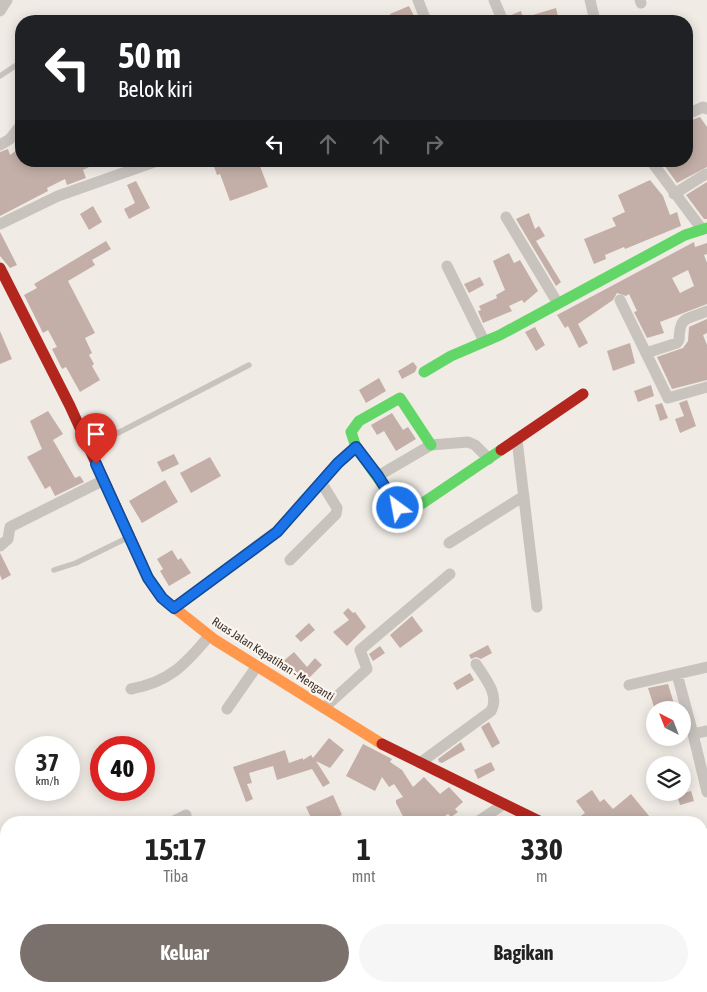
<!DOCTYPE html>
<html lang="id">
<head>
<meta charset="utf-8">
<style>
	:root { --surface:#fff; --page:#f6f6f6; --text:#222; --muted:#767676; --accent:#7a716c }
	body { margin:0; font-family:"Asap Condensed",sans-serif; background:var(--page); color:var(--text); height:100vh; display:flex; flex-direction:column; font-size:19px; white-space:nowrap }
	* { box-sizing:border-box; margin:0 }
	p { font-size:16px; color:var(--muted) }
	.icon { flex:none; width:28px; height:28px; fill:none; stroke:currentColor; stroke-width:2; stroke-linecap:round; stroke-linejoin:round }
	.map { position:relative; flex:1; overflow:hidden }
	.panel { position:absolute; left:0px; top:816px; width:708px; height:176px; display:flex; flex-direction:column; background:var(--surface); border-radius:20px 20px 0 0; box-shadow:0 2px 12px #0003 }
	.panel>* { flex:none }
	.guide { position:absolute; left:15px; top:15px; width:678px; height:152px; border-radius:20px; box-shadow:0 2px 12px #0003; background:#202124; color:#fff; overflow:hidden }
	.needle { width:32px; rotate:318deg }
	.tools { position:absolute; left:646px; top:701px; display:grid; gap:10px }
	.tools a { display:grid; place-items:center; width:45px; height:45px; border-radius:50%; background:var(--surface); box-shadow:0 2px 12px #0003; font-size:25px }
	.speed { position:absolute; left:15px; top:736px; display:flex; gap:10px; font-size:25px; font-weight:700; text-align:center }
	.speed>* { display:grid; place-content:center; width:65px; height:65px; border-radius:50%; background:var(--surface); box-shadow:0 2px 12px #0003; line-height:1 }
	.speed small { font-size:12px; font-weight:400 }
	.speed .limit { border:8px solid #d22; background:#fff; color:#111 }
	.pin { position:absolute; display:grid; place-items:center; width:42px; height:42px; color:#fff; margin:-51px -21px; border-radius:50% 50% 50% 0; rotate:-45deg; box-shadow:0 0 5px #0007 }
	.pin .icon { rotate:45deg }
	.me { position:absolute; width:55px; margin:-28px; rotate:328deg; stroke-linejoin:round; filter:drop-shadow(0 0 4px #0008) }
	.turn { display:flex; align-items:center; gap:18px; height:105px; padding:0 20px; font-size:22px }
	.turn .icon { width:65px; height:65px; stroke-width:2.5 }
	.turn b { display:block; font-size:35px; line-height:42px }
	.lanes { display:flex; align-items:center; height:48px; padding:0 20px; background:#0003; justify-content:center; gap:25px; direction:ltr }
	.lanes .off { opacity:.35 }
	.eta { display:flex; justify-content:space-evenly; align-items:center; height:85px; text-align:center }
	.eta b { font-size:30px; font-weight:700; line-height:35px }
	.cta { display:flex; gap:10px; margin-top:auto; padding:10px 20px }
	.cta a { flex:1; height:58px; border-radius:30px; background:var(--accent); color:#fff; font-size:20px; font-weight:700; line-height:58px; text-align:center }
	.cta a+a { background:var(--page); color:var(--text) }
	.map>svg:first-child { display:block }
	.building { fill:#c3afa7; fill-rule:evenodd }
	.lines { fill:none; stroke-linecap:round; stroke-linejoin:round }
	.path { stroke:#c2bbb6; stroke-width:2; stroke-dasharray:2.5 2.5; stroke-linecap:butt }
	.lane { stroke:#c9c3be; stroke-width:5.5 }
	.street { stroke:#c9c3be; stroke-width:11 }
	.fast { stroke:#63d668; stroke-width:11 }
	.slow { stroke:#ff974d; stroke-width:11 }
	.jam { stroke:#b3261e; stroke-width:11 }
	.route-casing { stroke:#114b97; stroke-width:12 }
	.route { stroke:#1a73e8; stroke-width:9 }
	.labels { text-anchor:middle; stroke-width:4.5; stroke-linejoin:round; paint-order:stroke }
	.street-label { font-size:12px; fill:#3b302b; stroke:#fbf5ee }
</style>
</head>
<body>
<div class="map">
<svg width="707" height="992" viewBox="0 0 707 992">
	<rect width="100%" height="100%" fill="#f0ebe5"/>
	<!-- building -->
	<path class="building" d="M409 6 414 16 402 21H393L390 14Z
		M556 8 559 21H510L509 16 521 11 523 18Z
		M700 117 707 127V167L677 183 661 161H686V122Z
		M21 147V161H101L83 170 86 178 67 185 65 179 47 188 48 191 0 216V152L8 149 10 155Z
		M212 161H258L268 187 230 201 220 174 217 175Z
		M650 180 663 196 670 215 677 212 681 226 625 249 624 247 605 255 606 259 594 264 584 239 616 226 612 218 625 212 618 195Z
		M136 181 150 208 129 219 124 209 135 203 127 185Z
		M707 182V219H704L686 195Z
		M93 206 102 222 89 230 80 214Z
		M529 213 535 229 539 226 545 236 536 241 561 282 556 286 516 219Z
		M0 232 17 265 10 268 0 256Z
		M106 241 111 249 92 260 95 265 68 281 95 333 85 338 92 353 89 355 94 364 92 366 100 380 80 392 66 367 62 369 52 349 57 347 48 330 43 333 24 295 37 288 34 284Z
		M694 242 695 247 707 243V254L704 255 707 263V304L660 322 664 333 647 338 634 312 637 311 629 294 626 296 617 293 613 300 578 324 588 343 579 348 568 326 565 328 557 315ZM688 270 694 286 680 293 672 278Z
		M509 253 514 263 520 260 538 291 524 303 522 300 509 306 512 311 483 323 478 311 481 310 479 306 497 298 496 295 505 290 493 261Z
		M480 277 484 285 469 293 464 284Z
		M707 319V333L703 335 707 345V380L672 389 657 357 683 348 688 341 689 327Z
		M535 327 545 345 536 351 525 332Z
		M0 331 12 359 0 364Z
		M630 343 635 363 613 371 607 351Z
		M413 362 417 367 415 372 402 379 398 371Z
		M379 378 386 391 366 403 359 390Z
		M651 385 654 396 638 402 634 391Z
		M687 400 696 426 680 433 675 419 684 416 679 403Z
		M662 403 668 418 660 421 655 405Z
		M48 411 63 434 53 440 75 478 80 476 84 482 55 496 50 486 45 489 27 457 42 449 30 421Z
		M392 413 403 430 408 427 416 439 396 451 384 431 377 435 371 425Z
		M174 454 179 464 162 472 157 462Z
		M210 457 221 476 191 493 180 473Z
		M165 480 178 502 142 523 129 501Z
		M172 550 178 560 181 558 191 573 169 586 160 571 163 569 157 559Z
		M0 553 11 575 2 580 0 575Z
		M348 608 353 613 355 612 366 627 347 646 333 632 349 620 343 613Z
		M412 616 423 631 400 648 390 635Z
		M309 623 315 630 301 642 295 636Z
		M488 645 492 653 481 659 476 657 471 659 469 655Z
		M380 646 385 653 373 661 369 654Z
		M294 652 307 667 315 658 322 665 306 681 291 667 287 670 281 663Z
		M470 673 474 680 457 690 453 683Z
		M668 684 675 707 655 710 648 688Z
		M489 722 500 743 492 748 481 727Z
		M329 738 344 750 330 768 316 761 330 783 323 787 312 769 277 780 273 766 249 773 252 783 247 784 253 799 246 802 233 767 285 750 289 763 303 758V760L311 755 313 758Z
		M461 742 465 750 442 763 439 762 438 759Z
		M363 744 392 759 390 762 402 770 413 787 424 777 440 794 449 787 463 802 455 809 458 812 451 817 448 814 436 822H406L396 803V800L403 797 394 784 389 787 382 777 375 791 346 776Z
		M491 762 495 770 478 779 474 770Z
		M592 790 600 802 604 799 613 809 631 794 654 822H572L585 813 576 801Z
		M691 791 694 801 680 805 677 795Z
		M333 795 342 815 321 822H313L306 807Z"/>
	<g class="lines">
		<!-- path -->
		<path class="path" d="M453 986 456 992"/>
		<!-- lane -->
		<path class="lane" d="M0 76 21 62
			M89 448 249 365
			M54 570 76 563 129 537"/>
		<!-- street -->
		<path class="street" d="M418 0 426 21
			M494 0 503 21
			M590 0 595 21
			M640 0 641 3
			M0 11 7 0
			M686 115 703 107 707 109
			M0 145 10 139 21 125
			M651 161 701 228
			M674 194 706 174
			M506 217 557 302
			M0 224 58 196 157 161
			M447 266 484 341
			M620 300 668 398 707 387
			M646 353 677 343 679 340C680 315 685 321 707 311
			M517 440 537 607
			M378 476 431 445 468 442 475 445 489 459
			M449 543 524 496
			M0 546 8 539 10 527 104 480
			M290 560 336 514 337 508 321 482
			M174 608 277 531 338 463 356 447
			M677 674 693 734 707 731
			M629 685 707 667
			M131 689C169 682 185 665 209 636
			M324 708 367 669 360 650 450 574
			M227 709 257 666
			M693 734 707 792
			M420 763 491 711C500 695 485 678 476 664
			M172 822 186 815
			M477 822 504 804
			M119 986 121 992
			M300 986 303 992
			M406 986 408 992
			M563 986 566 992
			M276 992 290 986
			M601 992 610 986"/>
		<!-- fast -->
		<path class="fast" d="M424 372 451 356 500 335 685 235 707 228
			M431 445 400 398 359 421 351 432 356 447 399 508 411 511 501 450
			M701 905 707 908"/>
		<!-- slow -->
		<path class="slow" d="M142 564 148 578 162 598 215 640 382 744"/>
		<!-- jam -->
		<path class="jam" d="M0 268 70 406 142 564
			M501 450 583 394
			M382 744 541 822"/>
	</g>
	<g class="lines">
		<!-- route casing -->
		<g class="route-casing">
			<path id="route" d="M96 464 148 578 162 598 174 608 277 532 338 463 356 447 378 476 398 508"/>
		</g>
		<!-- route -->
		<use href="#route" class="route"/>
	</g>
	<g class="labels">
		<!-- street labels -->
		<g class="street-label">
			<text transform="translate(273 659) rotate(33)" y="4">Ruas Jalan Kepatihan - Menganti</text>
		</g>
	</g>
</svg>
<div class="tools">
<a><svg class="needle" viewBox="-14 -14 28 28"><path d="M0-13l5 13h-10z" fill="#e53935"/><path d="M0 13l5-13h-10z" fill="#767676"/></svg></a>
<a><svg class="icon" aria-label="layers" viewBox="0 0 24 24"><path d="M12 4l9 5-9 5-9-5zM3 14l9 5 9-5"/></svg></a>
</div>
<div class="speed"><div>37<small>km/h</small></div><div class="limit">40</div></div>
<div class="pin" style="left:96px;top:464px;background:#d93025"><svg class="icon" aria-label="arrive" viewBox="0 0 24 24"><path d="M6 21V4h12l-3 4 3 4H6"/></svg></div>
<svg class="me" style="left:398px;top:508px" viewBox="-20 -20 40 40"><circle r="17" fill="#1a73e8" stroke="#fff" stroke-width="3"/><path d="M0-11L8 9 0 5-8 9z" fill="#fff"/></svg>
<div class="guide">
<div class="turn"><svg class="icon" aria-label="left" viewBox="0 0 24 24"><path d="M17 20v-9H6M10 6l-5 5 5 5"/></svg><div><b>50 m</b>Belok kiri</div></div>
<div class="lanes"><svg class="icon" aria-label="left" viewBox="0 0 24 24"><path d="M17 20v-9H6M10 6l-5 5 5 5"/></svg><svg class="icon off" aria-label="ahead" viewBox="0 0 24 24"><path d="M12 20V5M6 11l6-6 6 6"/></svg><svg class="icon off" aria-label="ahead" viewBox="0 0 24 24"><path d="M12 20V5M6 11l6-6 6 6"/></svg><svg class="icon off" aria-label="right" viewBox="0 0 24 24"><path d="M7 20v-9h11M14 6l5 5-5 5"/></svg></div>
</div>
<section class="panel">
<div class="eta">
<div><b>15:17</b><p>Tiba</p></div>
<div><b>1</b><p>mnt</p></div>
<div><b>330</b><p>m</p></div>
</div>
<div class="cta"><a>Keluar</a><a>Bagikan</a></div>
</section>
</div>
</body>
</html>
